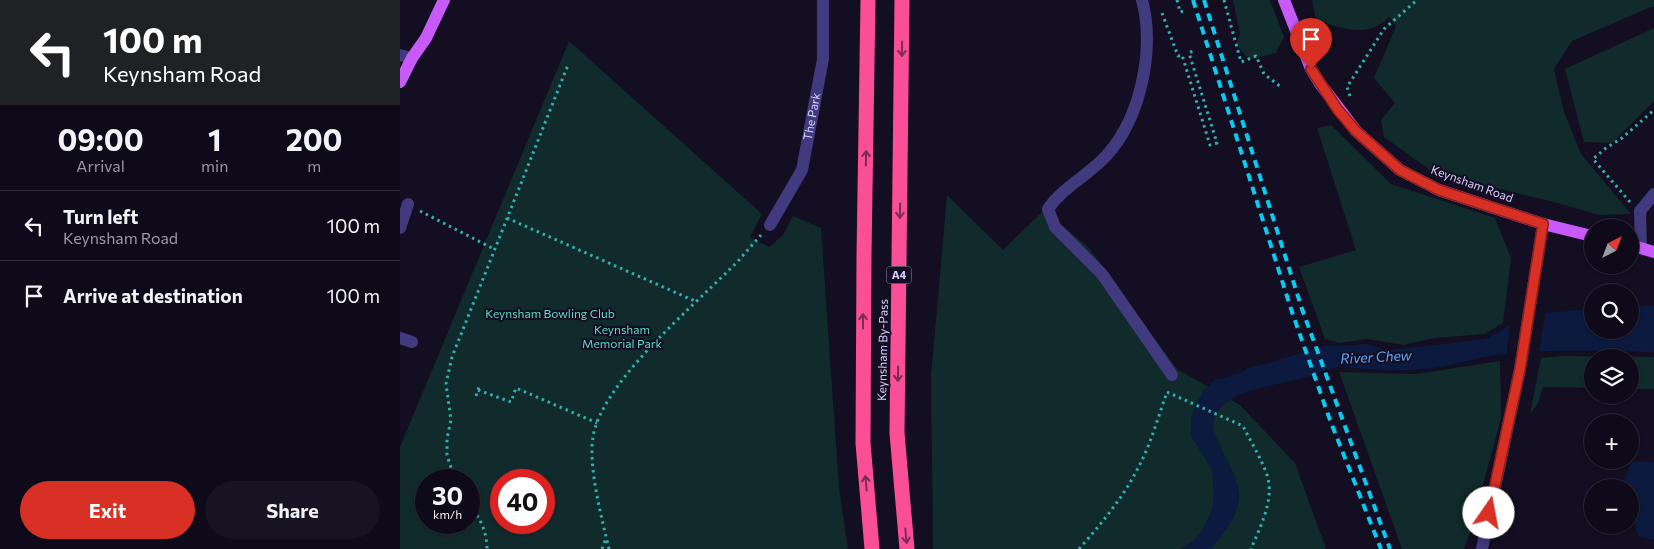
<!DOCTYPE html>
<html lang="en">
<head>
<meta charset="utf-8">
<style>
	:root { --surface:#0e0a19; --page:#171322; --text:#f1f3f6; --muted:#9b9aa2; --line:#2e2b38; --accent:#d93025 }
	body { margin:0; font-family:Commissioner,sans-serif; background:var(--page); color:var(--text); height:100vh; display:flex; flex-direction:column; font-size:19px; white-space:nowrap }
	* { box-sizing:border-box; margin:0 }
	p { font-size:16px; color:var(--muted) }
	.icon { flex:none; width:28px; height:28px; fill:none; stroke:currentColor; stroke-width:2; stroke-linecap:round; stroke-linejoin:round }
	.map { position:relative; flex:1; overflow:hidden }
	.drawer { display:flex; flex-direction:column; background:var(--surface); width:400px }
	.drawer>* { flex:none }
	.hud { background:#202124; color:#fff; overflow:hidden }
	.needle { width:32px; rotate:42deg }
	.buttons { position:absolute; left:1184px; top:219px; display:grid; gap:10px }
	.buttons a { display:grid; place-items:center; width:55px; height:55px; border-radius:50%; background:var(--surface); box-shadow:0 1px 4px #0004,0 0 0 1px var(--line); font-size:25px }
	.speed { position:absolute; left:15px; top:469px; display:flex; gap:10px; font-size:25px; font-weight:700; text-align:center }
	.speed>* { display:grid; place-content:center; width:65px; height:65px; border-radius:50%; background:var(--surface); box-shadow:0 1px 4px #0004,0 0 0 1px var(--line); line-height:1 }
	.speed small { font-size:12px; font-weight:400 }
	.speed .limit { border:8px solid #d22; background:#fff; color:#111 }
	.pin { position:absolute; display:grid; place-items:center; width:42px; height:42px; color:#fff; margin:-51px -21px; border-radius:50% 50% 50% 0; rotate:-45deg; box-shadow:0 0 5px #0007 }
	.pin .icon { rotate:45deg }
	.me { position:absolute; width:55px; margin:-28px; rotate:12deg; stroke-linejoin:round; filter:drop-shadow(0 0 4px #0008) }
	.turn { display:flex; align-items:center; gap:18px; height:105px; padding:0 20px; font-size:22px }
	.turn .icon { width:65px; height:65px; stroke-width:2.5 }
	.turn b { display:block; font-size:35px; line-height:42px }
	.eta { display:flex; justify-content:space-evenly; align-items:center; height:85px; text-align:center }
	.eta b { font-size:30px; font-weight:700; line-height:35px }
	.button { display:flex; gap:10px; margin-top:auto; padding:10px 20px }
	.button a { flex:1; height:58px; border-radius:30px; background:var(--accent); color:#fff; font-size:20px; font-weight:700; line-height:58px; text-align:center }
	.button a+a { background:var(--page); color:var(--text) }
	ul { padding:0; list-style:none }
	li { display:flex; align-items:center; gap:15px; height:70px; padding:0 20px; border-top:1px solid var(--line) }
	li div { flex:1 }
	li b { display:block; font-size:19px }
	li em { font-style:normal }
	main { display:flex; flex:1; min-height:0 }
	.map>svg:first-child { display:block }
	.green { fill:#112a2b; fill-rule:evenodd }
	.water { fill:#0b1a3e }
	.pier { fill:#130e21 }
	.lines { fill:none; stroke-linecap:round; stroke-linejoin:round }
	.path { stroke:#32b0b0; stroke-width:3; stroke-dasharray:2.5 4; stroke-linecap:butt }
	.minor { stroke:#413a7f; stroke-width:12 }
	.major { stroke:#c85afa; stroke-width:12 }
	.highway { stroke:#fa4e96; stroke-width:15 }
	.rail { stroke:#07ccf2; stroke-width:4; stroke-dasharray:8 6; stroke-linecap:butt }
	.oneway { stroke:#7b2b56 }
	.route-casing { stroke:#8d1f18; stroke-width:12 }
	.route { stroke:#d93025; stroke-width:9 }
	.labels { text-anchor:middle; stroke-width:4; stroke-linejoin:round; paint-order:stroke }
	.shield { fill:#130e21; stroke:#9d96bc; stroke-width:1 }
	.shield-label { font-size:11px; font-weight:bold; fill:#d8d0fe }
	.street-label { font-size:12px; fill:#d8d0fe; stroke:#130e21 }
	.park-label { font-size:12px; fill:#5edbc4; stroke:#130e21 }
	.water-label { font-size:14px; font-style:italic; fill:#61aafa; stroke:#130e21 }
</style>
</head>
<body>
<main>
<section class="drawer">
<div class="hud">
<div class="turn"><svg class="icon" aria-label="left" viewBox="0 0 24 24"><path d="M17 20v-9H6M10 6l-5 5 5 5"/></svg><div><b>100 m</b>Keynsham Road</div></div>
</div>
<div class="eta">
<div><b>09:00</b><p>Arrival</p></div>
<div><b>1</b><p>min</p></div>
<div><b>200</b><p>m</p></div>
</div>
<ul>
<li><svg class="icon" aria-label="left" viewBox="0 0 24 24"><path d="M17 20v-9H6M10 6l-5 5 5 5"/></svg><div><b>Turn left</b><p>Keynsham Road</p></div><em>100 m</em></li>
<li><svg class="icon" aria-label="arrive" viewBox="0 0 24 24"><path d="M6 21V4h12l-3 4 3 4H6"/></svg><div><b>Arrive at destination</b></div><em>100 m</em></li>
</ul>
<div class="button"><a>Exit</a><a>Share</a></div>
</section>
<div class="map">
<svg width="1254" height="549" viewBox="0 0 1254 549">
	<rect width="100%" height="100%" fill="#130e21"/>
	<!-- green -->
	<path class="green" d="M833 0H870L884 37 876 53 849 60 836 44 840 33Z
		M912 0H1254V7H1251L1172 41 1154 69 1164 112 1181 154 1231 214 1199 215 1154 202 1034 173 984 137 981 120 995 103 974 78 996 26 989 17C966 40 943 27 916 21Z
		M1254 28V101L1212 143 1184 142 1165 69Z
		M169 41 362 214 350 237 369 247 383 235 393 216 421 228 439 488 448 549H0V447ZM26 480H69V522H26ZM101 480H144V522H101Z
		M931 125 991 184 1095 218 1111 258 1103 323 1084 334 1035 338 1003 345 967 339 939 343 925 339 899 267 956 250 917 128Z
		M547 195 603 250 644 210 689 248 777 369 840 405 895 463 926 549H533L531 376Z
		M1161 356 1254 357V389H1230V358H1192V388L1143 387 1138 403 1130 414 1141 358Z
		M1100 361 1101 418 1071 530 1064 549H1002L939 372 1016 374Z"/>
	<!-- water -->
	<path class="water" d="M1230 306H1254V352C1201 351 1148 349 1096 355 1075 358 1054 366 1033 368 1010 371 987 371 965 369 956 369 947 366 939 367 928 368 917 374 906 377 881 385 831 389 817 413 802 436 843 470 839 501 836 519 822 535 811 549H780L794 540 802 531 812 510 814 494 812 472 808 463 791 436V419L796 404 804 390 816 379 826 378 844 371 847 368 869 363 926 345 940 346 965 344 989 350 1077 340 1088 338 1128 314 1192 309V330H1230Z
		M1232 461 1254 462V540L1238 536 1234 519 1240 501 1230 492V488L1225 487 1222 484Z"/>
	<!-- pier -->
	<path class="pier" d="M1146 311 1138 355 1106 357 1111 321 1127 312Z"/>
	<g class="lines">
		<!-- path -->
		<path class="path" d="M777 0 780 12 784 11
			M824 0 841 62 856 56 864 74 881 87
			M762 13 778 56 782 55 810 145 817 143 789 53 793 51
			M950 96 947 87 984 29 1017 0
			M1230 202 1193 159 1206 148 1222 138 1254 110
			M20 211 94 249
			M107 218 297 302
			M78 390 111 402 116 388 197 423
			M767 392 843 426C851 442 861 458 867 475 875 499 860 527 851 549
			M76 396 79 387
			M55 480 47 455V438L51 420 46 384 52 357 168 65
			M69 505C80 517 87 532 87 549
			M202 549 206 538
			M209 549C202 519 188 467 193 437 201 384 290 309 328 271 340 260 350 247 361 235
			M679 549C701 524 723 498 738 468 751 444 758 417 767 392"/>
		<!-- minor -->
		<g class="minor">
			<path d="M742 0C755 49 741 117 707 155 689 175 663 187 648 209L655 227 702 274 772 375"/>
			<path d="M0 55 12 58"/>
			<path id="s1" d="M370 225 402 170 423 59V0"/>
			<path d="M0 228 8 204"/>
			<path d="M1241 248 1240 211 1254 194"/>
			<path d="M0 338 12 342"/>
			<path d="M1082 549 1120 369 1143 224"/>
		</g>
		<!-- major -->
		<path class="major" d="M884 0 911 69 921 85 956 131 1000 170 1039 190 1143 224 1192 236
			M0 82 12 58 26 38 44 0
			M1230 245 1254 252"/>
		<!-- highway -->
		<path class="highway" d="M468 0 464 256 463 443 472 549
			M502 0 497 433 507 549"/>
		<!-- rail -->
		<path class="rail" d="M793 0 892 312 930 420 981 549
			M804 0 902 309 990 549"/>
	</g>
	<!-- one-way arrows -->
	<defs><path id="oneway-shaft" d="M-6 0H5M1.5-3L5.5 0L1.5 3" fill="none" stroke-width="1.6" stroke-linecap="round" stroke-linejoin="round" transform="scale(1.25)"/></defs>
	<g class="oneway">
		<use href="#oneway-shaft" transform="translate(502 49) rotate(91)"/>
		<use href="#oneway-shaft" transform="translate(466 158) rotate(-89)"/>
		<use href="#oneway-shaft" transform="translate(500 211) rotate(91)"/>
		<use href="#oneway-shaft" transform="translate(463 321) rotate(-90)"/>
		<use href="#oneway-shaft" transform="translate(498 374) rotate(91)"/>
		<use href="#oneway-shaft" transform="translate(466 483) rotate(-95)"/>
		<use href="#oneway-shaft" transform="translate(506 536) rotate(85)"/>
	</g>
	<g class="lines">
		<!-- route casing -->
		<g class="route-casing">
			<path id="route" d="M911 69 938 110 956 131 1000 170 1039 190 1143 224 1120 369 1089 513"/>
		</g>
		<!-- route -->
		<use href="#route" class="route"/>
	</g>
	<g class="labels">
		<!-- shield labels -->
		<rect class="shield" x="486.5" y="266.5" width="25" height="17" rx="4"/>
		<g class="shield-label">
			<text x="499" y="279">A4</text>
		</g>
		<!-- street labels -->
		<g class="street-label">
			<text dy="4" stroke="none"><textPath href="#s1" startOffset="118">The Park</textPath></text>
			<text transform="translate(1072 184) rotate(20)" y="4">Keynsham Road</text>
			<text transform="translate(483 350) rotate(-89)" y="4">Keynsham By-Pass</text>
		</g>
		<!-- park labels -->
		<g class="park-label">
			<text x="150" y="318">Keynsham Bowling Club</text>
			<text x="222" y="334">Keynsham<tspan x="222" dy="14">Memorial Park</tspan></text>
		</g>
		<!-- water labels -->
		<g class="water-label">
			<text transform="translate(976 357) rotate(-3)" y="5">River Chew</text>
		</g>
	</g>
</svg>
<div class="buttons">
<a><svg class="needle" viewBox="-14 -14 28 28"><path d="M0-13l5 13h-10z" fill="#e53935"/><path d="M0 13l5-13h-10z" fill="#9b9aa2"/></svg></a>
<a><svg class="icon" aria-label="search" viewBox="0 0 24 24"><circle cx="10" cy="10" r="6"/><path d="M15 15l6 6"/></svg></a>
<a><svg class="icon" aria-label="layers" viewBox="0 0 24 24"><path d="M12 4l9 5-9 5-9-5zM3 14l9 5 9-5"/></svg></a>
<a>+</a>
<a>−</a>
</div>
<div class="speed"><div>30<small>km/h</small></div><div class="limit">40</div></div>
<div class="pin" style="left:911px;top:69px;background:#d93025"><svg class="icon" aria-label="arrive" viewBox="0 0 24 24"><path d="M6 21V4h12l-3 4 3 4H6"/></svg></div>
<svg class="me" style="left:1089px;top:513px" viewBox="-20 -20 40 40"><circle r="19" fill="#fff"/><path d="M0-13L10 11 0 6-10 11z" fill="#d93025"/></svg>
</div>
</main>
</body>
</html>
